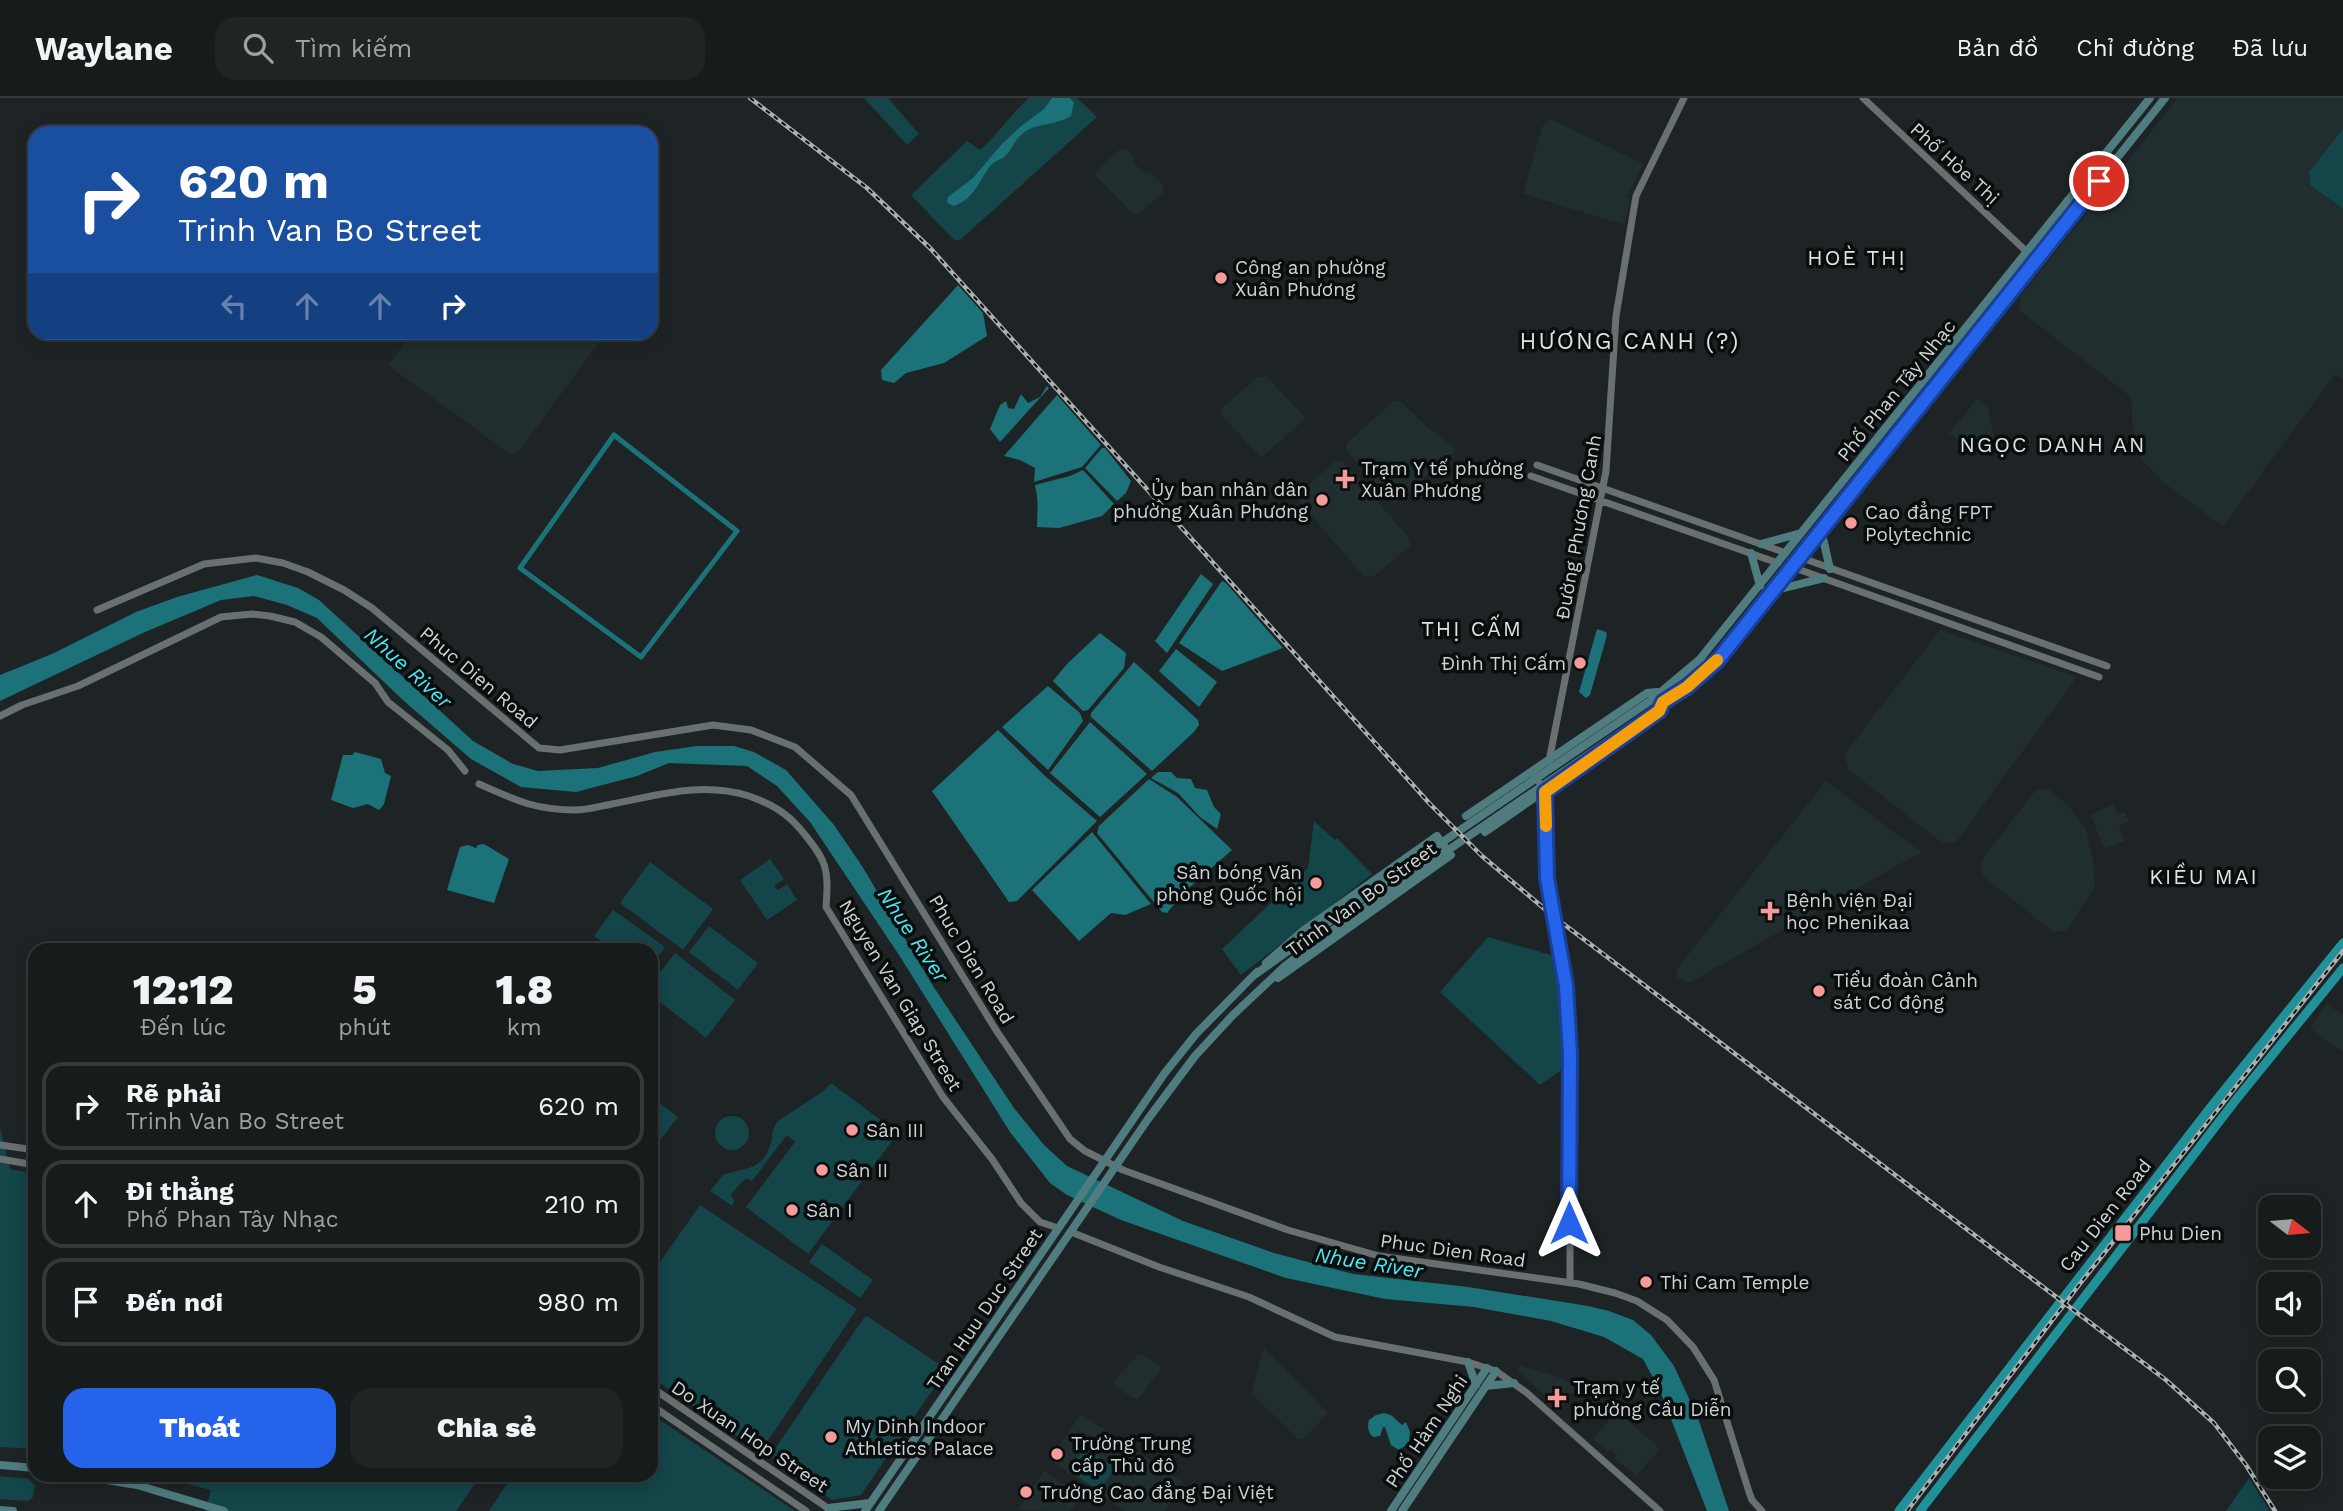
<!DOCTYPE html>
<html lang="vi">
<head>
<meta charset="utf-8">
<style>
	:root { --surface:#161b1c; --page:#1f2425; --text:#f1f3f6; --muted:#9ea1a3; --line:#35393b; --accent:#2563eb }
	body { margin:0; font-family:"Work Sans",sans-serif; background:var(--page); color:var(--text); height:100vh; display:flex; flex-direction:column; font-size:26px; white-space:nowrap }
	* { box-sizing:border-box; margin:0 }
	p { font-size:23px; color:var(--muted) }
	.icon { flex:none; width:38px; height:38px; fill:none; stroke:currentColor; stroke-width:2; stroke-linecap:round; stroke-linejoin:round }
	.map { position:relative; flex:1; overflow:hidden }
	.details { position:absolute; left:28px; top:845px; width:630px; height:539px; display:flex; flex-direction:column; background:var(--surface); border-radius:21px; box-shadow:0 4px 18px #0003,0 0 0 2px var(--line) }
	.details>* { flex:none }
	.guide { position:absolute; left:28px; top:28px; width:630px; height:214px; border-radius:21px; box-shadow:0 4px 18px #0003,0 0 0 2px var(--line); background:#1a4fa0; color:#fff; overflow:hidden }
	.needle { width:46px; rotate:106deg }
	.fabs { position:absolute; left:2258px; top:1097px; display:grid; gap:14px }
	.fabs a { display:grid; place-items:center; width:63px; height:63px; border-radius:14px; background:var(--surface); box-shadow:0 4px 18px #0003,0 0 0 2px var(--line); font-size:35px }
	.pin { position:absolute; display:grid; place-items:center; width:60px; height:60px; color:#fff; margin:-30px; border:4px solid #fff; border-radius:50%; box-shadow:0 2px 7px #0007 }
	.me { position:absolute; width:77px; margin:-38px; rotate:0deg; stroke-linejoin:round; filter:drop-shadow(0 0 5px #0008) }
	.turn { display:flex; align-items:center; gap:24px; height:147px; padding:0 35px; font-size:32px }
	.turn .icon { width:91px; height:91px; stroke-width:2.5 }
	.turn b { display:block; font-size:49px; line-height:60px }
	.lanes { display:flex; align-items:center; height:66px; padding:0 35px; background:#0003; justify-content:center; gap:35px; direction:ltr }
	.lanes .off { opacity:.35 }
	.eta { display:flex; justify-content:space-evenly; align-items:center; height:119px; text-align:center }
	.eta b { font-size:42px; font-weight:800; line-height:49px }
	.action { display:flex; gap:14px; margin-top:auto; padding:14px 35px }
	.action a { flex:1; height:80px; border-radius:21px; background:var(--accent); color:#fff; font-size:28px; font-weight:800; line-height:80px; text-align:center }
	.action a+a { background:var(--page); color:var(--text) }
	ul { padding:0; list-style:none }
	li { display:flex; align-items:center; gap:21px; height:88px; margin:0 14px 10px; padding:0 21px; border:4px solid var(--line); border-radius:21px }
	li div { flex:1 }
	li b { display:block; font-size:26px }
	li em { font-style:normal }
	header { display:flex; align-items:center; gap:42px; box-sizing:border-box; height:98px; padding:0 35px; background:var(--surface); border-bottom:2px solid var(--line) }
	header strong { font-size:33px }
	nav { display:flex; gap:38px; margin-inline-start:auto; font-size:24px }
	.search { width:490px; height:63px; background:var(--page); display:flex; align-items:center; gap:18px; box-sizing:border-box; padding:0 24px; border-radius:21px; color:var(--muted); font-size:26px }
	.map>svg:first-child { display:block }
	.built { fill:#212e2f }
	.green { fill:#134549 }
	.water { fill:#1b7379 }
	.lines { fill:none; stroke-linecap:round; stroke-linejoin:round }
	.canal { stroke:#1b7379; stroke-width:5 }
	.tertiary { stroke:#697071; stroke-width:7 }
	.secondary { stroke:#4e7c7f; stroke-width:8 }
	.trunk { stroke:#209198; stroke-width:9 }
	.rail-casing { stroke:#acb0b0; stroke-width:4.5 }
	.rail { stroke:#0a0d0d; stroke-width:2; stroke-dasharray:5; stroke-linecap:butt }
	.route-casing { stroke:#184099; stroke-width:18 }
	.route { stroke:#2563eb; stroke-width:12 }
	.slow { stroke:#f59e0b; stroke-width:12 }
	.poi-dot { fill:#f59b99; stroke:#0a0d0d; stroke-width:2.5 }
	.labels { text-anchor:middle; stroke-width:7; stroke-linejoin:round; paint-order:stroke }
	.street-label { font-size:19px; fill:#cfd3d3; stroke:#0a0d0d }
	.poi-label { font-size:19px; fill:#cfd3d3; stroke:#0a0d0d; text-anchor:start }
	.neighbourhood-label { font-size:21px; letter-spacing:2px; fill:#dce4e5; stroke:#0a0d0d }
	.water-label { font-size:21px; font-style:italic; fill:#4ae8f2; stroke:#0a0d0d }
	.quarter-label { font-size:23px; letter-spacing:2px; fill:#dce4e5; stroke:#0a0d0d }
</style>
</head>
<body>
<header>
<strong>Waylane</strong>
<div class="search"><svg class="icon" aria-label="search" viewBox="0 0 24 24"><circle cx="10" cy="10" r="6"/><path d="M15 15l6 6"/></svg>Tìm kiếm</div>
<nav><a>Bản đồ</a><a>Chỉ đường</a><a>Đã lưu</a></nav>
</header>
<div class="map">
<svg width="2343" height="1413" viewBox="0 0 2343 1413">
	<rect width="100%" height="100%" fill="#1e2425"/>
	<!-- built -->
	<path class="built" d="M2178 0H2343V31L2309 75 2310 87 2343 111V281L2335 276 2223 428 2163 384 2141 361 2133 334 2131 299 2019 212 2021 198Z
		M1550 21 1644 66 1627 98 1630 101 1625 127 1523 96 1542 29Z
		M1120 51H1126L1134 60 1133 64 1143 74H1149L1163 87 1164 94 1138 116 1132 115 1095 77 1096 73Z
		M413 235 605 234 606 235 519 353 510 356 388 267Z
		M1266 278 1306 320 1261 360 1221 316V311L1258 279Z
		M1977 301 1988 310 1994 341 1964 347 1949 335Z
		M1394 303H1400L1428 330 1456 351 1395 406 1347 353V345Z
		M1337 362 1342 363 1410 441V448L1374 478H1364L1298 402V396Z
		M1940 532 2077 579 1956 744 1944 746 1848 671 1844 657Z
		M1826 683 1921 754 1689 885 1677 879V871Z
		M2047 690 2069 708 2086 731 2093 760 2095 789 2066 833 2054 834 1983 778 1981 763 2036 692Z
		M2113 706 2118 716 2125 714 2129 723 2119 728 2124 743 2104 751 2091 717Z
		M2326 906 2343 917V954L2310 930Z
		M1264 1250 1328 1315 1304 1341H1298L1251 1295Z
		M1142 1256 1162 1269 1139 1300 1134 1301 1114 1287 1113 1284 1138 1257Z
		M1520 1267 1558 1279 1577 1289 1559 1311 1518 1273Z
		M1617 1313 1660 1351 1636 1378 1616 1361 1617 1357 1611 1352 1608 1354 1593 1341Z
		M1081 1316 1183 1384V1387L1165 1413H1125L1050 1362Z
		M1044 1373 1081 1398 1070 1413 1018 1412Z"/>
	<!-- green -->
	<path class="green" d="M864 0H888L919 36 907 47Z
		M1029 0H1077L1097 19 960 142H954L911 97 967 43 980 52C998 36 1011 16 1029 0Z
		M2343 31V111L2310 87 2309 74Z
		M1314 723 1335 742 1337 740 1372 776 1241 877 1222 851 1308 770Z
		M770 761 784 781 774 788 778 792 787 786 797 802 767 822 740 782Z
		M650 764 713 811 683 852 620 805Z
		M613 812 665 849 651 868V852H614L594 838Z
		M709 828 758 865 738 892 689 854Z
		M1488 839 1561 860 1571 965 1540 987 1440 894Z
		M675 855 735 902 706 940 651 897V886Z
		M831 985 898 1035 808 1156 746 1109 795 1044 787 1037 752 1083 746 1080 731 1096 734 1103 732 1108 710 1093 723 1077C747 1069 763 1073 771 1044 773 1036 772 1030 778 1023L822 994Z
		M651 999 678 1019 660 1042 651 1035Z
		M715 1035a17 17 0 1 1 34 0a17 17 0 1 1-34 0Z
		M0 1030 10 1071 35 1076V1351L0 1349Z
		M700 1107 857 1211 763 1350 757 1352 651 1279V1177Z
		M822 1146 873 1182 860 1200 809 1164Z
		M867 1218 942 1268 944 1275 861 1397 832 1402 772 1361 771 1357 863 1221Z
		M651 1316 795 1413H489L513 1377H651Z
		M1085 1349 1115 1370 1099 1393 1069 1372Z
		M152 1377H481L456 1413H205L211 1392Z
		M0 1378 29 1381 35 1388 33 1399 28 1403 0 1401Z
		M2249 1380 2270 1413H2226Z"/>
	<!-- water -->
	<path class="water" d="M1052 0H1070L1074 5 1071 18C1056 28 1035 24 1021 37 1014 42 1012 53 1005 58 1001 62 996 62 992 66 978 82 976 101 953 108L947 104 948 99 973 80 1001 47 1020 29 1044 11Z
		M958 187 983 215 987 238 944 265 906 275 894 285 882 282 881 272Z
		M1047 288 1049 290 1000 344 990 331 1000 307 1006 303 1008 310 1014 311 1021 296 1028 305 1040 299Z
		M1057 297 1101 347 1082 369 1034 384 1035 370 1020 362 1004 358Z
		M1102 350H1105L1131 383 1126 395 1117 403 1085 370Z
		M1083 372 1114 406 1102 418 1059 430 1037 429C1037 413 1039 404 1035 387L1070 378Z
		M1201 476 1213 486 1167 555 1155 543Z
		M257 477 298 490 319 502 473 643 513 666 538 673 598 670 655 654 697 648H734L754 654 786 672 834 727 862 768 933 888 1014 1010 1044 1047 1067 1068 1183 1123 1274 1155 1353 1176 1468 1189 1588 1208 1609 1213 1633 1222 1651 1237 1674 1268 1698 1320 1729 1413H1707L1660 1293 1643 1261 1604 1239 1551 1223 1474 1209 1385 1201 1286 1180 1121 1122 1067 1097 1050 1085 1010 1034 899 857 810 724 777 688 747 668 669 665 637 678 576 694 521 689 471 661 404 603 317 520 287 507 254 498 221 502 145 534 0 603V577L52 556 136 514 177 499Z
		M1222 483 1226 485 1283 550 1222 573 1179 545Z
		M1597 531 1606 534 1607 537 1590 597 1586 600 1579 594Z
		M1100 535 1126 555 1124 570 1088 612 1083 613 1053 583 1067 566Z
		M1176 551 1217 584 1199 609 1159 573Z
		M1134 564 1198 622 1199 627 1194 634 1152 673 1091 619V615Z
		M1048 588 1080 615 1083 623 1048 672 1002 629Z
		M1090 624 1147 676 1100 719 1050 675Z
		M998 632 1045 678 1097 723 1017 803 1009 804 932 693Z
		M355 654 381 661 385 675 391 678 384 706 379 712 368 706 353 710 331 702 343 657H352Z
		M1158 674H1171L1177 680 1191 681 1195 690 1207 692 1214 709 1221 716 1217 731 1200 719 1178 695 1151 680Z
		M1149 681 1177 699 1232 752 1182 796 1167 815 1162 814 1097 735 1099 728Z
		M1092 734 1151 806 1125 817 1111 815 1079 843 1032 792Z
		M484 746 509 761 494 805 447 792 460 749 468 747 476 750 478 747Z
		M1384 1315 1391 1317 1402 1327 1406 1324 1410 1334 1409 1345 1399 1352 1391 1347 1385 1329H1383L1380 1338 1374 1339C1368 1337 1367 1327 1369 1322L1376 1317Z"/>
	<g class="lines">
		<!-- canal -->
		<path class="canal" d="M614 337 737 433 641 559 520 470Z"/>
		<!-- tertiary -->
		<path class="tertiary" d="M1863 0 2027 154
			M1537 367 1786 455
			M1531 378 1778 465
			M1799 459 2107 568
			M1792 469 2099 579
			M97 512 204 466 256 460 283 465 308 474 344 492 372 510 539 650 560 652 713 627 751 632 795 649 851 697 996 932 1070 1041 1085 1053 1123 1072 1288 1132 1379 1158 1579 1186 1615 1195 1637 1203 1667 1222 1693 1249 1714 1282 1749 1394 1752 1402 1762 1413
			M0 618 22 607 78 588 221 519 252 516 270 518 295 524 321 539 375 585 388 604 448 652 465 673
			M1549 663 1606 373 1616 218 1636 98 1684 0
			M1534 676 1545 694 1547 780 1566 888 1570 956V1185
			M479 686C515 702 535 712 575 712 588 712 600 708 612 706 659 697 702 683 749 698 771 706 786 714 801 732 827 763 829 770 826 809L943 999 992 1061 1021 1105 1040 1124 1058 1130
			M0 1047 35 1052
			M0 1061 35 1067
			M1071 1134 1159 1169 1249 1199 1335 1239 1468 1264 1496 1273 1527 1295 1660 1413
			M651 1289 832 1413
			M651 1307 806 1413"/>
		<!-- secondary -->
		<path class="secondary" d="M2084 103 2115 96 2111 68
			M1821 432 1830 471
			M1761 446 1801 435
			M1751 455 1760 488
			M1772 493 1824 480
			M1466 718 1647 595 1657 594
			M1485 734 1642 625
			M1266 865 1304 832 1437 738 1451 757 1278 880
			M1253 878 1422 758 1650 603 1700 561 2150 0
			M1468 1264 1476 1287
			M1486 1288 1514 1285
			M0 1367 35 1370
			M77 1377 137 1387 224 1413
			M828 1410 870 1405
			M0 1412 13 1413
			M865 1413 1164 976 1196 936 1257 874
			M879 1413 1148 1021 1195 958 1232 918 1285 868 1359 813 1687 589 1709 571 2165 0
			M1391 1413 1487 1270
			M1402 1413 1496 1273"/>
		<!-- trunk -->
		<path class="trunk" d="M1899 1413 2210 1010 2343 845
			M1920 1413 2235 1003 2343 870"/>
		<!-- rail casing -->
		<g class="rail-casing">
			<path id="rail" d="M750 0 867 90 931 151 1430 706 1482 758 1553 818 2166 1282 2214 1325 2246 1367 2275 1413
				M1907 1413 2079 1187 2343 853"/>
		</g>
		<!-- rail -->
		<use href="#rail" class="rail"/>
	</g>
	<g class="lines">
		<!-- route casing -->
		<g class="route-casing">
			<path id="route" d="M1569 1125 1570 956 1566 888 1547 780 1545 694 1659 613 1663 604 1687 589 1717 563 2099 83"/>
		</g>
		<!-- route -->
		<use href="#route" class="route"/>
		<!-- slow -->
		<path class="slow" d="M1546 728 1545 694 1659 613 1663 604 1687 589 1717 562"/>
	</g>
	<!-- markers -->
	<g class="poi-dot">
		<circle cx="1221" cy="180" r="7"/>
		<path d="M1341.5 370.5h7v7h7v7h-7v7h-7v-7h-7v-7h7z"/>
		<circle cx="1322" cy="402" r="7"/>
		<circle cx="1851" cy="425" r="7"/>
		<circle cx="1580" cy="565" r="7"/>
		<circle cx="1316" cy="785" r="7"/>
		<path d="M1766.5 802.5h7v7h7v7h-7v7h-7v-7h-7v-7h7z"/>
		<circle cx="1819" cy="893" r="7"/>
		<circle cx="852" cy="1032" r="7"/>
		<circle cx="822" cy="1072" r="7"/>
		<circle cx="792" cy="1112" r="7"/>
		<rect x="2114" y="1126" width="18" height="18" rx="3.5"/>
		<circle cx="1646" cy="1184" r="7"/>
		<path d="M1553.5 1289.5h7v7h7v7h-7v7h-7v-7h-7v-7h7z"/>
		<circle cx="831" cy="1339" r="7"/>
		<circle cx="1057" cy="1356" r="7"/>
		<circle cx="1026" cy="1394" r="7"/>
	</g>
	<g class="labels">
		<!-- street labels -->
		<g class="street-label">
			<text transform="translate(1955 65) rotate(42)" y="7">Phố Hòe Thị</text>
			<text transform="translate(1896 292) rotate(-51)" y="7">Phố Phan Tây Nhạc</text>
			<text transform="translate(1578 429) rotate(-80)" y="7">Đường Phương Canh</text>
			<text transform="translate(479 579) rotate(40)" y="7">Phuc Dien Road</text>
			<text transform="translate(1361 801) rotate(-36)" y="7">Trinh Van Bo Street</text>
			<text transform="translate(972 861) rotate(59)" y="7">Phuc Dien Road</text>
			<text transform="translate(901 897) rotate(59)" y="7">Nguyen Van Giap Street</text>
			<text transform="translate(2105 1117) rotate(-52)" y="7">Cau Dien Road</text>
			<text transform="translate(1453 1152) rotate(8)" y="7">Phuc Dien Road</text>
			<text transform="translate(984 1211) rotate(-56)" y="7">Tran Huu Duc Street</text>
			<text transform="translate(1426 1333) rotate(-56)" y="7">Phố Hàm Nghi</text>
			<text transform="translate(750 1338) rotate(34)" y="7">Do Xuan Hop Street</text>
		</g>
		<!-- poi labels -->
		<g class="poi-label">
			<text x="1235" y="176">Công an phường<tspan x="1235" dy="22">Xuân Phương</tspan></text>
			<text x="1361" y="377">Trạm Y tế phường<tspan x="1361" dy="22">Xuân Phương</tspan></text>
			<text x="1308" y="398" text-anchor="end">Ủy ban nhân dân<tspan x="1308" dy="22">phường Xuân Phương</tspan></text>
			<text x="1865" y="421">Cao đẳng FPT<tspan x="1865" dy="22">Polytechnic</tspan></text>
			<text x="1566" y="572" text-anchor="end">Đình Thị Cấm</text>
			<text x="1302" y="781" text-anchor="end">Sân bóng Văn<tspan x="1302" dy="22">phòng Quốc hội</tspan></text>
			<text x="1786" y="809">Bệnh viện Đại<tspan x="1786" dy="22">học Phenikaa</tspan></text>
			<text x="1833" y="889">Tiểu đoàn Cảnh<tspan x="1833" dy="22">sát Cơ động</tspan></text>
			<text x="866" y="1039">Sân III</text>
			<text x="836" y="1079">Sân II</text>
			<text x="806" y="1119">Sân I</text>
			<text x="2139" y="1142">Phu Dien</text>
			<text x="1660" y="1191">Thi Cam Temple</text>
			<text x="1573" y="1296">Trạm y tế<tspan x="1573" dy="22">phường Cầu Diễn</tspan></text>
			<text x="845" y="1335">My Dinh Indoor<tspan x="845" dy="22">Athletics Palace</tspan></text>
			<text x="1071" y="1352">Trường Trung<tspan x="1071" dy="22">cấp Thủ đô</tspan></text>
			<text x="1040" y="1401">Trường Cao đẳng Đại Việt</text>
		</g>
		<!-- neighbourhood labels -->
		<g class="neighbourhood-label">
			<text x="1857" y="167">HOÈ THỊ</text>
			<text x="2053" y="354">NGỌC DANH AN</text>
			<text x="1472" y="538">THỊ CẤM</text>
			<text x="2204" y="786">KIỀU MAI</text>
		</g>
		<!-- water labels -->
		<g class="water-label">
			<text transform="translate(408 570) rotate(42)" y="7">Nhue River</text>
			<text transform="translate(913 837) rotate(56)" y="7">Nhue River</text>
			<text transform="translate(1369 1165) rotate(9)" y="7">Nhue River</text>
		</g>
		<!-- quarter labels -->
		<g class="quarter-label">
			<text x="1630" y="251">HƯƠNG CANH (?)</text>
		</g>
	</g>
</svg>
<div class="fabs">
<a><svg class="needle" viewBox="-14 -14 28 28"><path d="M0-13l5 13h-10z" fill="#e53935"/><path d="M0 13l5-13h-10z" fill="#9ea1a3"/></svg></a>
<a><svg class="icon" aria-label="sound" viewBox="0 0 24 24"><path d="M4 9h4l5-4v14l-5-4H4zM17 9q2 3 0 6"/></svg></a>
<a><svg class="icon" aria-label="search" viewBox="0 0 24 24"><circle cx="10" cy="10" r="6"/><path d="M15 15l6 6"/></svg></a>
<a><svg class="icon" aria-label="layers" viewBox="0 0 24 24"><path d="M12 4l9 5-9 5-9-5zM3 14l9 5 9-5"/></svg></a>
</div>
<div class="pin" style="left:2099px;top:83px;background:#d93025"><svg class="icon" aria-label="arrive" viewBox="0 0 24 24"><path d="M6 21V4h12l-3 4 3 4H6"/></svg></div>
<svg class="me" style="left:1569px;top:1125px" viewBox="-20 -20 40 40"><path d="M0-17L14 15 0 8-14 15z" fill="#2563eb" stroke="#fff" stroke-width="4"/></svg>
<div class="guide">
<div class="turn"><svg class="icon" aria-label="right" viewBox="0 0 24 24"><path d="M7 20v-9h11M14 6l5 5-5 5"/></svg><div><b>620 m</b>Trinh Van Bo Street</div></div>
<div class="lanes"><svg class="icon off" aria-label="left" viewBox="0 0 24 24"><path d="M17 20v-9H6M10 6l-5 5 5 5"/></svg><svg class="icon off" aria-label="ahead" viewBox="0 0 24 24"><path d="M12 20V5M6 11l6-6 6 6"/></svg><svg class="icon off" aria-label="ahead" viewBox="0 0 24 24"><path d="M12 20V5M6 11l6-6 6 6"/></svg><svg class="icon" aria-label="right" viewBox="0 0 24 24"><path d="M7 20v-9h11M14 6l5 5-5 5"/></svg></div>
</div>
<section class="details">
<div class="eta">
<div><b>12:12</b><p>Đến lúc</p></div>
<div><b>5</b><p>phút</p></div>
<div><b>1.8</b><p>km</p></div>
</div>
<ul>
<li><svg class="icon" aria-label="right" viewBox="0 0 24 24"><path d="M7 20v-9h11M14 6l5 5-5 5"/></svg><div><b>Rẽ phải</b><p>Trinh Van Bo Street</p></div><em>620 m</em></li>
<li><svg class="icon" aria-label="ahead" viewBox="0 0 24 24"><path d="M12 20V5M6 11l6-6 6 6"/></svg><div><b>Đi thẳng</b><p>Phố Phan Tây Nhạc</p></div><em>210 m</em></li>
<li><svg class="icon" aria-label="arrive" viewBox="0 0 24 24"><path d="M6 21V4h12l-3 4 3 4H6"/></svg><div><b>Đến nơi</b></div><em>980 m</em></li>
</ul>
<div class="action"><a>Thoát</a><a>Chia sẻ</a></div>
</section>
</div>
</body>
</html>
